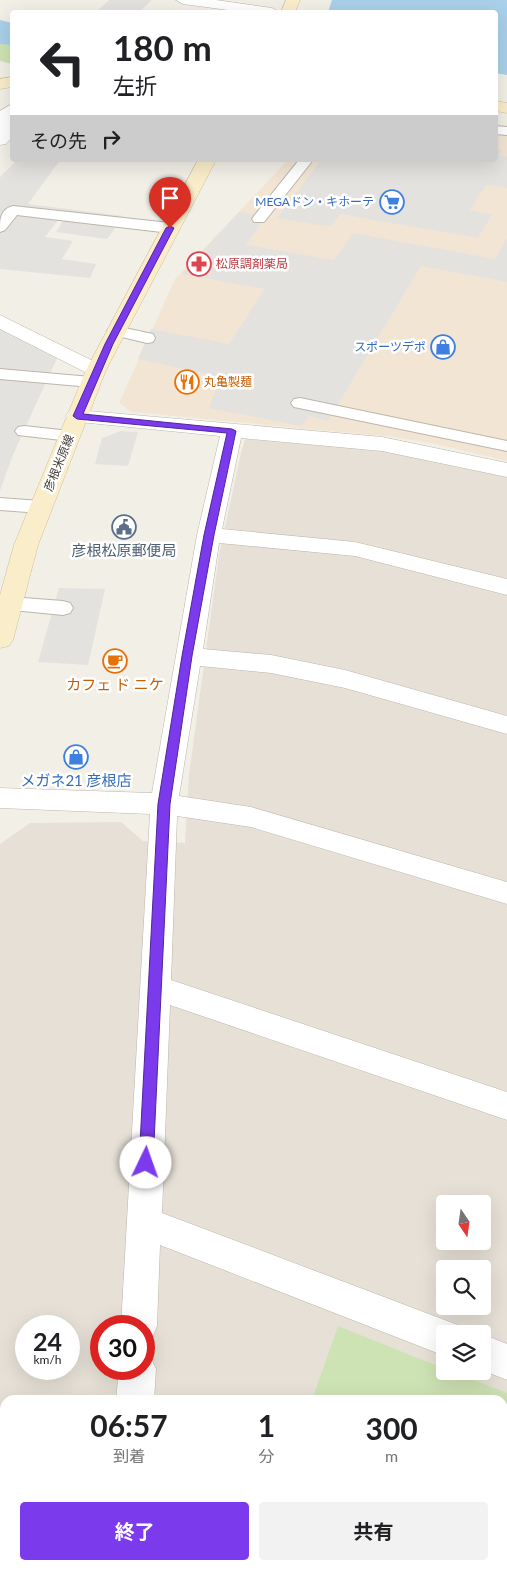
<!DOCTYPE html>
<html lang="ja">
<head>
<meta charset="utf-8">
<style>
	:root { --surface:#fff; --page:#f2f2f2; --text:#202124; --muted:#757577; --accent:#7c3aed }
	body { margin:0; font-family:Lato,"Noto Sans JP",sans-serif; background:var(--page); color:var(--text); height:100vh; display:flex; flex-direction:column; font-size:19px; white-space:nowrap }
	* { box-sizing:border-box; margin:0 }
	p { font-size:16px; color:var(--muted) }
	.icon { flex:none; width:28px; height:28px; fill:none; stroke:currentColor; stroke-width:2; stroke-linecap:round; stroke-linejoin:round }
	.map { position:relative; flex:1; overflow:hidden }
	.sheet { position:absolute; left:0px; top:1395px; width:508px; height:175px; display:flex; flex-direction:column; background:var(--surface); border-radius:15px 15px 0 0; box-shadow:0 5px 20px #0002 }
	.sheet>* { flex:none }
	.hud { position:absolute; left:10px; top:10px; width:488px; height:152px; border-radius:5px; box-shadow:0 5px 20px #0002; background:#fff; color:var(--text); overflow:hidden }
	.needle { width:32px; rotate:167deg }
	.buttons { position:absolute; left:436px; top:1195px; display:grid; gap:10px }
	.buttons a { display:grid; place-items:center; width:55px; height:55px; border-radius:5px; background:var(--surface); box-shadow:0 5px 20px #0002; font-size:25px }
	.speed { position:absolute; left:15px; top:1315px; display:flex; gap:10px; font-size:25px; font-weight:700; text-align:center }
	.speed>* { display:grid; place-content:center; width:65px; height:65px; border-radius:50%; background:var(--surface); box-shadow:0 5px 20px #0002; line-height:1 }
	.speed small { font-size:12px; font-weight:400 }
	.speed .limit { border:8px solid #d22; background:#fff; color:#111 }
	.pin { position:absolute; display:grid; place-items:center; width:42px; height:42px; color:#fff; margin:-51px -21px; border-radius:50% 50% 50% 0; rotate:-45deg; box-shadow:0 0 5px #0007 }
	.pin .icon { rotate:45deg }
	.me { position:absolute; width:55px; margin:-28px; rotate:3deg; stroke-linejoin:round; filter:drop-shadow(0 0 4px #0008) }
	.turn { display:flex; align-items:center; gap:18px; height:105px; padding:0 20px; font-size:22px }
	.turn .icon { width:65px; height:65px; stroke-width:2.5 }
	.turn b { display:block; font-size:35px; line-height:42px }
	.then { display:flex; align-items:center; height:48px; padding:0 20px; background:#0003; gap:10px; font-size:19px }
	.eta { display:flex; justify-content:space-evenly; align-items:center; height:85px; text-align:center }
	.eta b { font-size:30px; font-weight:700; line-height:35px }
	.button { display:flex; gap:10px; margin-top:auto; padding:10px 20px }
	.button a { flex:1; height:58px; border-radius:5px; background:var(--accent); color:#fff; font-size:20px; font-weight:700; line-height:58px; text-align:center }
	.button a+a { background:var(--page); color:var(--text) }
	.map>svg:first-child { display:block }
	.residential { fill:#e6e0d6; fill-rule:evenodd }
	.commercial { fill:#f2e5d4 }
	.green { fill:#cee3b4 }
	.parking { fill:#e4e2df }
	.water { fill:#a9d0ea }
	.lines { fill:none; stroke-linecap:round; stroke-linejoin:round }
	.river { fill:#a9d0ea; fill-rule:evenodd }
	.lane-casing { stroke:#bdb6ab; stroke-width:2 }
	.street-casing { stroke:#bdb6ab; stroke-width:1 }
	.secondary-casing { stroke:#cec09a; stroke-width:1 }
	.lane { fill:#fff; fill-rule:evenodd }
	.street { fill:#fff; fill-rule:evenodd }
	.secondary { fill:#faedca; fill-rule:evenodd }
	.route { fill:#7c3aed; stroke:#51269a }
	.labels { text-anchor:middle; stroke-width:5; stroke-linejoin:round; paint-order:stroke }
	.far-shop-label { font-size:12px; fill:#366cbe; stroke:#fff; text-anchor:end }
	.far-health-label { font-size:12px; fill:#be3a42; stroke:#fff; text-anchor:start }
	.far-food-label { font-size:12px; fill:#c56008; stroke:#fff; text-anchor:start }
	.far-street-label { font-size:12px; fill:#453f37; stroke:#fff }
	.service-label { font-size:15px; fill:#4e5e75; stroke:#fff }
	.food-label { font-size:15px; fill:#c56008; stroke:#fff }
	.shop-label { font-size:15px; fill:#366cbe; stroke:#fff }
</style>
</head>
<body>
<div class="map">
<svg width="507" height="1570" viewBox="0 0 507 1570">
	<rect width="100%" height="100%" fill="#f2efe7"/>
	<!-- residential -->
	<path class="residential" d="M249 426 394 439 507 465V1570H202L193 1565H502V1400H5V1463L0 1460V844L30 823 121 822 143 841 185 843 189 775 219 555 241 453ZM445 1204H482V1241H445ZM445 1269H482V1306H445ZM26 1326H69V1369H26ZM101 1326H144V1369H101ZM445 1334H482V1371H445Z"/>
	<!-- commercial -->
	<path class="commercial" d="M495 124 507 126V461L431 443 394 437 132 412 119 403 175 279 288 160H495Z"/>
	<!-- green -->
	<path class="green" d="M0 36 12 39V64L0 61Z
		M338 1326 445 1369V1371H451L507 1393V1570H244L246 1565H502V1400H312Z"/>
	<!-- parking -->
	<path class="parking" d="M109 0H152L139 12H96Z
		M495 150 502 151 499 155 507 157V188L486 185 470 210 492 215 478 238 340 214 330 227 277 218 321 160H495Z
		M17 160H60L28 204 124 216 107 239 56 232 63 221 58 220 45 237 73 241 62 259 96 264 90 278 0 269V177Z
		M239 212 265 217 246 245 334 260 353 233 495 259 507 238V282L421 266 328 421 308 416 302 426 209 408 220 377 138 359 151 329 229 344 265 289 182 274Z
		M0 328 57 358 12 457 0 491Z
		M121 431 138 432 128 466 95 464 102 438Z
		M59 588 105 589 88 665 38 662Z
		M42 1565H193L202 1570H40Z"/>
	<!-- water -->
	<path class="water" d="M332 0H507V75L495 73V12H328Z"/>
	<g class="lines">
		<!-- river -->
		<path class="river" d="M0 20 12 23V45L0 44Z"/>
		<!-- lane casing -->
		<g class="lane-casing">
			<path id="lane" d="M495 126 507 127V135L495 134Z
				M299 160H313L264 222H254L252 219 254 216Z
				M13 206 170 223 178 228 170 233 17 215 5 230 0 232C0 220 0 209 13 206Z
				M115 326 153 334 155 338 153 342 147 343 109 334 107 331 109 328Z
				M0 369 91 377 97 378 100 382 97 386 91 387 0 379Z
				M300 398 507 441V451L294 407 291 403 294 399Z
				M24 426 70 431 76 432 79 436 76 440 70 441 18 435 15 431 18 427Z
				M0 498 41 501 48 503 50 507 48 511 41 513 0 510Z
				M10 597 63 601 70 603 73 608 70 613 63 615 3 609 0 604 3 599Z"/>
		</g>
		<!-- street casing -->
		<g class="street-casing">
			<path id="street" d="M176 0H216L272 8 279 12H243L183 4Z
				M12 104V137L6 144 0 145V111Z
				M0 315 103 366 106 370 103 374 96 376 89 374 0 329Z
				M77 410 382 437 507 463V477L382 451 241 438 222 529 355 542 507 579V595L355 556 219 543 203 649 271 655 345 670 507 716V734L345 688 271 673 200 666 179 796 251 807 507 882V904L251 827 177 816 171 980 507 1092V1120L170 1005 162 1213 458 1325 461 1334H445V1356L160 1245 157 1326 152 1338 144 1342V1326H121L150 814 0 808V788L152 793 197 535 220 436 69 421 66 416 69 411Z
				M482 1334 507 1344V1380L482 1370Z
				M144 1354 150 1356 156 1369 154 1400H116L119 1369H144Z"/>
		</g>
		<!-- secondary casing -->
		<g class="secondary-casing">
			<path id="secondary" d="M286 0H300L295 12H281Z
				M12 77V87L0 89V79Z
				M495 101 507 103V113L495 111Z
				M198 160H216L106 370 38 545 13 640 9 646 0 648V595L14 545 86 370Z"/>
		</g>
		<!-- lane -->
		<use href="#lane" class="lane"/>
		<!-- street -->
		<use href="#street" class="street"/>
		<!-- secondary -->
		<use href="#secondary" class="secondary"/>
	</g>
	<!-- route -->
	<path class="route" d="M170 226 174 228 113 344 83 414 232 429 236 431 214 535 192 656 170 804 153 1163 151 1168 146 1169 141 1168 139 1163 158 804 182 656 204 535 227 433 77 419 73 416 105 344 166 228Z"/>
	<!-- icons -->
	<defs>
		<g id="supermarket-ring" transform="scale(1.25)"><circle r="9.5" fill="#fff" stroke="#3f7fe0" stroke-width="1.5"/><path d="M-6-5.5h2.5l.6 2H6L4.5 2H-2.5L-4.4-4H-6ZM-1.5 3.2a1.3 1.3 0 1 0 .1 0ZM3 3.2a1.3 1.3 0 1 0 .1 0Z" fill="#3f7fe0"/></g>
		<g id="pharmacy-ring" transform="scale(1.25)"><circle r="9.5" fill="#fff" stroke="#e0444e" stroke-width="1.5"/><path d="M-2-6h4v4h4v4h-4v4h-4v-4h-4v-4h4Z" fill="#e0444e"/></g>
		<g id="shop-ring" transform="scale(1.25)"><circle r="9.5" fill="#fff" stroke="#3f7fe0" stroke-width="1.5"/><path d="M-5-2.5h2.3a2.7 3.5 0 0 1 5.4 0H5L5.5 6h-11ZM-1.5-2.5h3a1.5 2.3 0 0 0-3 0Z" fill="#3f7fe0"/></g>
		<g id="restaurant-ring" transform="scale(1.25)"><circle r="9.5" fill="#fff" stroke="#e8710a" stroke-width="1.5"/><path d="M-5-6h1v4h1v-4h1v4h1v-4h1v5L-1.5 .5V6h-2V.5L-5-1ZM5-6V6H3V1.5H1.5Q1.5-4 5-6Z" fill="#e8710a"/></g>
		<g id="civic-ring" transform="scale(1.25)"><circle r="9.5" fill="#fff" stroke="#5c6f8a" stroke-width="1.5"/><path d="M-.6-6.5H3V-4.5H.6V-3L4-1V1h2V6H-6V1h2V-1L-.6-3ZM-1.2 2.5V6h2.4V2.5Z" fill="#5c6f8a"/></g>
		<g id="cafe-ring" transform="scale(1.25)"><circle r="9.5" fill="#fff" stroke="#e8710a" stroke-width="1.5"/><path d="M-5.5-4.5H6V0H3Q3 3.5 0 3.5H-2.5Q-5.5 3.5-5.5 0ZM3-3.2v2h1.7v-2ZM-6 4.5H4V6H-6Z" fill="#e8710a"/></g>
	</defs>
	<g fill-rule="evenodd">
		<use href="#supermarket-ring" x="392" y="202"/>
		<use href="#pharmacy-ring" x="199" y="264"/>
		<use href="#shop-ring" x="443" y="347"/>
		<use href="#restaurant-ring" x="187" y="382"/>
		<use href="#civic-ring" x="124" y="527"/>
		<use href="#cafe-ring" x="115" y="661"/>
		<use href="#shop-ring" x="76" y="757"/>
	</g>
	<g class="labels">
		<!-- far-shop labels -->
		<g class="far-shop-label">
			<text x="374" y="206">MEGAドン・キホーテ</text>
			<text x="426" y="351">スポーツデポ</text>
		</g>
		<!-- far-health labels -->
		<g class="far-health-label">
			<text x="216" y="268">松原調剤薬局</text>
		</g>
		<!-- far-food labels -->
		<g class="far-food-label">
			<text x="204" y="386">丸亀製麺</text>
		</g>
		<!-- far-street labels -->
		<g class="far-street-label">
			<text transform="translate(59 463) rotate(-68)" y="4">彦根米原線</text>
		</g>
		<!-- service labels -->
		<g class="service-label">
			<text x="124" y="556">彦根松原郵便局</text>
		</g>
		<!-- food labels -->
		<g class="food-label">
			<text x="115" y="690">カフェ ド ニケ</text>
		</g>
		<!-- shop labels -->
		<g class="shop-label">
			<text x="76" y="786">メガネ21 彦根店</text>
		</g>
	</g>
</svg>
<div class="buttons">
<a><svg class="needle" viewBox="-14 -14 28 28"><path d="M0-13l5 13h-10z" fill="#e53935"/><path d="M0 13l5-13h-10z" fill="#757577"/></svg></a>
<a><svg class="icon" aria-label="search" viewBox="0 0 24 24"><circle cx="10" cy="10" r="6"/><path d="M15 15l6 6"/></svg></a>
<a><svg class="icon" aria-label="layers" viewBox="0 0 24 24"><path d="M12 4l9 5-9 5-9-5zM3 14l9 5 9-5"/></svg></a>
</div>
<div class="speed"><div>24<small>km/h</small></div><div class="limit">30</div></div>
<div class="pin" style="left:170px;top:228px;background:#d93025"><svg class="icon" aria-label="arrive" viewBox="0 0 24 24"><path d="M6 21V4h12l-3 4 3 4H6"/></svg></div>
<svg class="me" style="left:146px;top:1163px" viewBox="-20 -20 40 40"><circle r="19" fill="#fff"/><path d="M0-13L10 11 0 6-10 11z" fill="#7c3aed"/></svg>
<div class="hud">
<div class="turn"><svg class="icon" aria-label="left" viewBox="0 0 24 24"><path d="M17 20v-9H6M10 6l-5 5 5 5"/></svg><div><b>180 m</b>左折</div></div>
<div class="then">その先<svg class="icon" aria-label="right" viewBox="0 0 24 24"><path d="M7 20v-9h11M14 6l5 5-5 5"/></svg></div>
</div>
<section class="sheet">
<div class="eta">
<div><b>06:57</b><p>到着</p></div>
<div><b>1</b><p>分</p></div>
<div><b>300</b><p>m</p></div>
</div>
<div class="button"><a>終了</a><a>共有</a></div>
</section>
</div>
</body>
</html>
